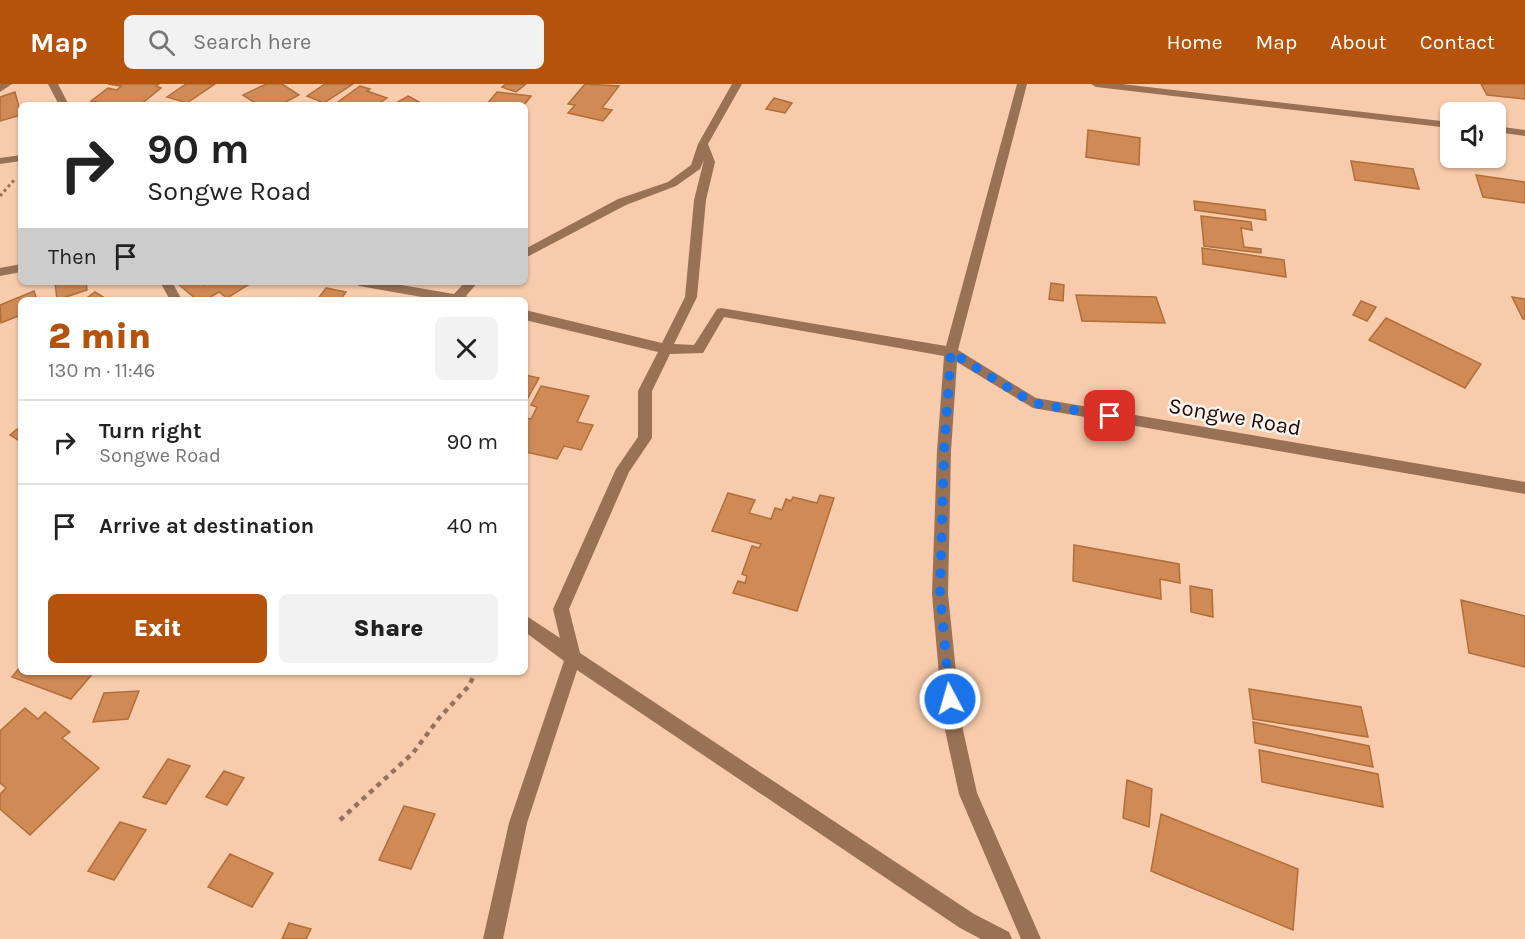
<!DOCTYPE html>
<html lang="en">
<head>
<meta charset="utf-8">
<style>
	:root { --surface:#fff; --page:#f2f2f2; --text:#222; --muted:#767676; --line:#e0e0e0; --accent:#b45309 }
	body { margin:0; font-family:Karla,sans-serif; background:var(--page); color:var(--text); height:100vh; display:flex; flex-direction:column; font-size:22px; white-space:nowrap }
	* { box-sizing:border-box; margin:0 }
	p { font-size:20px; color:var(--muted) }
	.icon { flex:none; width:33px; height:33px; fill:none; stroke:currentColor; stroke-width:2; stroke-linecap:round; stroke-linejoin:round }
	.map { position:relative; flex:1; overflow:hidden }
	.sheet { position:absolute; left:18px; top:213px; width:510px; height:378px; display:flex; flex-direction:column; background:var(--surface); border-radius:9px; box-shadow:0 2px 4px #0004 }
	.sheet>* { flex:none }
	.guide { position:absolute; left:18px; top:18px; width:510px; height:183px; border-radius:9px; box-shadow:0 2px 4px #0004; background:#fff; color:var(--text); overflow:hidden }
	.buttons { position:absolute; left:1440px; top:18px; display:grid; gap:12px }
	.buttons a { display:grid; place-items:center; width:66px; height:66px; border-radius:9px; background:var(--surface); box-shadow:0 2px 4px #0004; font-size:30px }
	.pin { position:absolute; display:grid; place-items:center; width:51px; height:51px; color:#fff; margin:-26px; border-radius:12px; box-shadow:0 3px 9px #0006 }
	.me { position:absolute; width:66px; margin:-33px; rotate:354deg; stroke-linejoin:round; filter:drop-shadow(0 0 4px #0008) }
	.turn { display:flex; align-items:center; gap:21px; height:126px; padding:0 30px; font-size:27px }
	.turn .icon { width:78px; height:78px; stroke-width:2.5 }
	.turn b { display:block; font-size:42px; line-height:51px }
	.then { display:flex; align-items:center; height:57px; padding:0 30px; background:#0003; gap:12px; font-size:22px }
	.round { display:grid; place-items:center; flex:none; width:63px; height:63px; border-radius:9px; background:var(--page) }
	.headline { display:flex; align-items:center; justify-content:space-between; height:102px; padding:0 30px }
	h1 { font-size:36px; font-weight:800; line-height:45px; color:var(--accent) }
	.action { display:flex; gap:12px; margin-top:auto; padding:12px 30px }
	.action a { flex:1; height:69px; border-radius:9px; background:var(--accent); color:#fff; font-size:24px; font-weight:800; line-height:69px; text-align:center }
	.action a+a { background:var(--page); color:var(--text) }
	ul { padding:0; list-style:none }
	li { display:flex; align-items:center; gap:18px; height:84px; padding:0 30px; border-top:2px solid var(--line) }
	li div { flex:1 }
	li b { display:block; font-size:22px }
	li em { font-style:normal }
	header { display:flex; align-items:center; gap:36px; box-sizing:border-box; height:84px; padding:0 30px; background:var(--accent); color:#fff }
	header strong { font-size:28px }
	nav { display:flex; gap:33px; margin-inline-start:auto; font-size:21px }
	.search { width:420px; height:54px; background:var(--page); display:flex; align-items:center; gap:15px; box-sizing:border-box; padding:0 21px; border-radius:9px; color:var(--muted); font-size:22px }
	.map>svg:first-child { display:block }
	.building { fill:#cf8a56; stroke:#b06e39; stroke-width:1.5 }
	.lines { fill:none; stroke-linecap:round; stroke-linejoin:round }
	.path-far1 { stroke:#95725e; stroke-width:3; stroke-dasharray:3 3; stroke-linecap:butt }
	.path { stroke:#95725e; stroke-width:4.5; stroke-dasharray:5 5; stroke-linecap:butt }
	.minor { fill:#997155; fill-rule:evenodd }
	.route { stroke:#1a73e8; stroke-width:10; stroke-dasharray:0 18 }
	.labels { text-anchor:middle; stroke-width:5; stroke-linejoin:round; paint-order:stroke }
	.street-label { font-size:22px; fill:#1f0700; stroke:#fcf4ef }
</style>
</head>
<body>
<header>
<strong>Map</strong>
<div class="search"><svg class="icon" aria-label="search" viewBox="0 0 24 24"><circle cx="10" cy="10" r="6"/><path d="M15 15l6 6"/></svg>Search here</div>
<nav><a>Home</a><a>Map</a><a>About</a><a>Contact</a></nav>
</header>
<div class="map">
<svg width="1525" height="855" viewBox="0 0 1525 855">
	<rect width="100%" height="100%" fill="#f7cbab"/>
	<!-- building -->
	<path class="building" d="M108 0H159L156 2 161 4 140 21H112L91 17 108 4 117 6 121 2Z
		M186 0H215L187 19 167 13Z
		M266 0H282L299 11 280 21H258L243 11Z
		M325 0H353L324 19 307 12Z
		M506 0H526L516 8 502 3Z
		M585 0 619 2 602 24 612 26 603 37 568 29 575 21 568 20Z
		M1481 0H1525V15L1487 11Z
		M360 2 370 5 367 7 387 14 377 21H348L338 18Z
		M15 8 21 31 0 37V13Z
		M497 8 531 12 524 21H486Z
		M408 12 421 19 418 21 396 19Z
		M774 14 792 19 785 29 766 25Z
		M1088 46 1140 54 1139 81 1086 73Z
		M1351 77 1413 85 1419 105 1355 96Z
		M1476 91 1525 98V119L1483 113Z
		M1194 117 1265 126 1266 136 1195 126Z
		M1201 132 1251 138 1252 146 1241 144 1244 163 1261 165V169L1204 162Z
		M1202 164 1284 176 1286 193 1203 180Z
		M55 198H86L87 206 57 216Z
		M176 198H200L204 201 209 198H244L248 201 227 214 219 208 205 216H197Z
		M1051 199 1064 201 1063 217 1049 215Z
		M326 204 346 208 340 216H317Z
		M34 207 37 216H21V231L1 239 0 221Z
		M95 208 108 216H84Z
		M1076 211 1156 213 1165 239 1082 237Z
		M1512 213 1525 215V235H1523Z
		M1361 217 1376 223 1367 237 1353 231Z
		M1386 234 1481 280 1465 304 1369 256Z
		M525 291 539 294 525 319Z
		M541 302 589 312 577 338 593 341 581 366 564 362 557 375 525 368V334L531 335 537 323 531 321Z
		M21 342V358L10 351Z
		M728 409 755 416 749 429 771 435 775 424 782 426 786 415 791 417 793 413 817 419 820 411 834 414 797 527 733 509 738 497 745 499 747 492 742 490 752 462 759 464 761 460 712 447Z
		M1074 461 1179 480 1180 499 1160 495 1161 515 1073 497Z
		M1190 502 1212 506 1213 533 1191 528Z
		M1461 516 1525 532V583L1469 569Z
		M21 582V588H94L71 615 12 593Z
		M1249 605 1361 623 1368 653 1253 635Z
		M139 607 128 635 93 638 104 609Z
		M25 624 38 635 45 628 70 648 62 654 99 684 30 751 0 725V710L6 704 0 699V647Z
		M1253 638 1369 662 1373 683 1255 659Z
		M1259 666 1378 690 1383 723 1262 698Z
		M168 675 190 682 166 720 143 713Z
		M224 687 244 694 227 721 206 713Z
		M1127 696 1152 705 1149 743 1123 734Z
		M404 722 435 730 411 785 379 776Z
		M1161 730 1298 785 1293 846 1151 787Z
		M120 738 146 746 114 796 88 787Z
		M230 770 273 789 252 823 208 803Z
		M289 839 311 845 306 855H282Z"/>
	<g class="lines">
		<!-- path-far1 -->
		<path class="path-far1" d="M0 112 16 94"/>
		<!-- path -->
		<path class="path" d="M340 736 413 669 440 633 468 603 476 588"/>
		<!-- minor -->
		<path class="minor" d="M0 0H12L0 8Z
			M48 0H58L69 21H59Z
			M732 0H742L708 60 715 78 706 116 697 213 674 260 694 261 717 225 721 224 946 262 1017 0H1027L958 266 1036 314 1525 398V410L1033 324 957 278 951 367 948 510 961 637 977 709 1041 855H1021L959 710 943 637 932 510 937 367 944 272 724 233 703 269 670 270 652 307V354L629 388 569 525 580 569 974 830 1009 848 1012 855H981L960 844 577 586 527 739 503 855H483L509 739 564 577 525 548V531L560 554 553 525 616 385 638 353V307L658 268 525 236V226L662 259 685 213 694 116 704 76 700 85 676 102 626 121 525 174V165L618 115 668 98 691 81 698 60Z
			M1091 0H1122L1450 38V44L1096 3Z
			M1496 42 1525 46V52L1496 48Z
			M21 71V77L0 80V74Z
			M21 180V188L0 192V184Z
			M160 198H172L182 216H170Z
			M353 198H384L454 210 465 198H478L466 212 470 216H439L359 202Z"/>
	</g>
	<g class="lines">
		<!-- route -->
		<path class="route" d="M950 615 940 510 944 367 951 268 1033 319 1110 332"/>
	</g>
	<g class="labels">
		<!-- street labels -->
		<g class="street-label">
			<text transform="translate(1235 332) rotate(10)" y="8">Songwe Road</text>
		</g>
	</g>
</svg>
<div class="buttons">
<a><svg class="icon" aria-label="sound" viewBox="0 0 24 24"><path d="M4 9h4l5-4v14l-5-4H4zM17 9q2 3 0 6"/></svg></a>
</div>
<div class="pin" style="left:1110px;top:332px;background:#d93025"><svg class="icon" aria-label="arrive" viewBox="0 0 24 24"><path d="M6 21V4h12l-3 4 3 4H6"/></svg></div>
<svg class="me" style="left:950px;top:615px" viewBox="-20 -20 40 40"><circle r="17" fill="#1a73e8" stroke="#fff" stroke-width="3"/><path d="M0-11L8 9 0 5-8 9z" fill="#fff"/></svg>
<div class="guide">
<div class="turn"><svg class="icon" aria-label="right" viewBox="0 0 24 24"><path d="M7 20v-9h11M14 6l5 5-5 5"/></svg><div><b>90 m</b>Songwe Road</div></div>
<div class="then">Then<svg class="icon" aria-label="arrive" viewBox="0 0 24 24"><path d="M6 21V4h12l-3 4 3 4H6"/></svg></div>
</div>
<section class="sheet">
<div class="headline"><div><h1>2 min</h1><p>130 m · 11:46</p></div><a class="round"><svg class="icon" aria-label="close" viewBox="0 0 24 24"><path d="M6 6l12 12M18 6L6 18"/></svg></a></div>
<ul>
<li><svg class="icon" aria-label="right" viewBox="0 0 24 24"><path d="M7 20v-9h11M14 6l5 5-5 5"/></svg><div><b>Turn right</b><p>Songwe Road</p></div><em>90 m</em></li>
<li><svg class="icon" aria-label="arrive" viewBox="0 0 24 24"><path d="M6 21V4h12l-3 4 3 4H6"/></svg><div><b>Arrive at destination</b></div><em>40 m</em></li>
</ul>
<div class="action"><a>Exit</a><a>Share</a></div>
</section>
</div>
</body>
</html>
